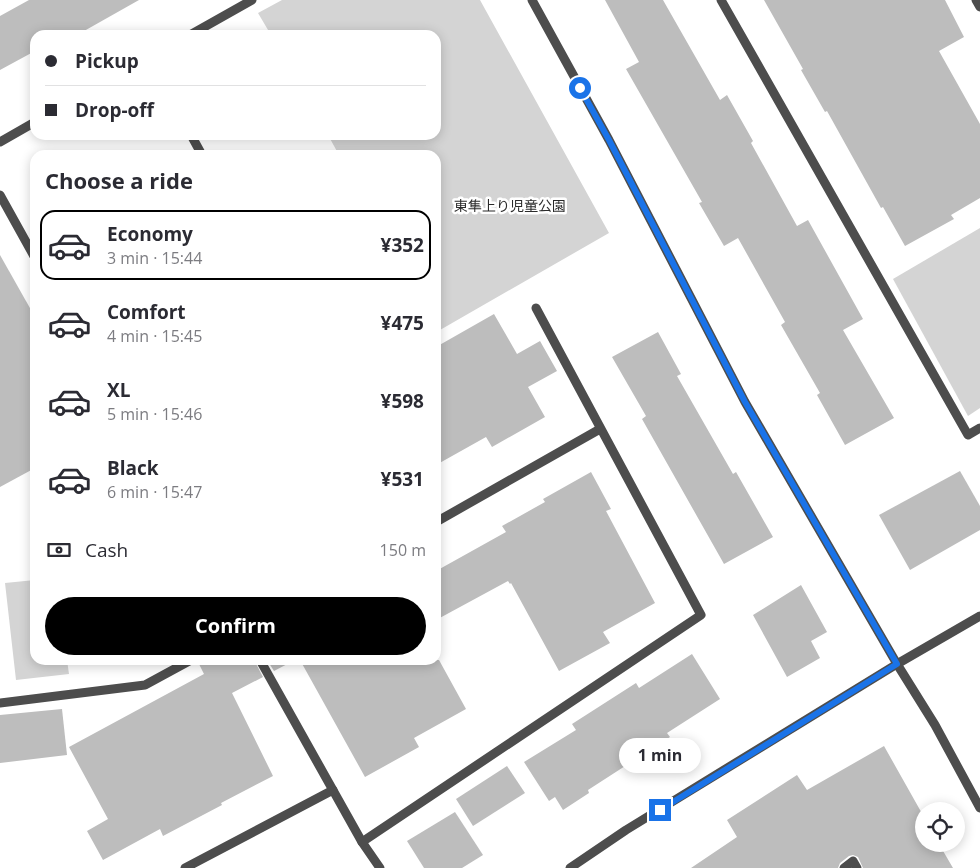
<!DOCTYPE html>
<html lang="en">
<head>
<meta charset="utf-8">
<style>
  :root { --surface:#fff; --page:#f7f7f7; --text:#2b2b33; --muted:#7c7c81; --line:#e1e1e2; --accent:#000 }
  body { margin:0; font-family:"Open Sans","Noto Sans JP",sans-serif; background:var(--page); color:var(--text); height:100vh; display:flex; flex-direction:column; font-size:19px; white-space:nowrap }
  * { box-sizing:border-box; margin:0 }
  p { font-size:16px; color:var(--muted) }
  .icon { flex:none; width:28px; height:28px; fill:none; stroke:currentColor; stroke-width:2; stroke-linecap:round; stroke-linejoin:round }
  .map { position:relative; flex:1; overflow:hidden }
  .drawer { position:absolute; left:30px; top:150px; width:411px; height:515px; display:flex; flex-direction:column; background:var(--surface); border-radius:15px; box-shadow:0 2px 12px #0003 }
  .drawer>* { flex:none }
  .top-card { position:absolute; left:30px; top:30px; width:411px; height:110px; border-radius:15px; box-shadow:0 2px 12px #0003; display:grid; align-content:center; height:110px; padding:0 15px; background:var(--surface) }
  .controls { position:absolute; left:915px; top:802px; display:grid; gap:10px }
  .controls a { display:grid; place-items:center; width:50px; height:50px; border-radius:50%; background:var(--surface); box-shadow:0 2px 12px #0003; font-size:25px }
  .end { position:absolute; width:22px; height:22px; margin:-11px; border:6px solid #1a73e8; background:#fff; box-shadow:0 0 0 2px #fff }
  .from { border-radius:50% }
  .bubble { position:absolute; height:35px; border-radius:18px; background:var(--surface); box-shadow:0 2px 12px #0003; font-size:16px; font-weight:700; line-height:35px; text-align:center }
  .top-card b { display:flex; align-items:center; gap:18px; height:48px; font-size:19px }
  .top-card b+b { border-top:1px solid var(--line) }
  .top-card i { width:12px; height:12px; background:var(--text) }
  ul { padding:0; list-style:none }
  li { display:flex; align-items:center; gap:15px; height:70px; margin:0 10px 8px; padding:0 5px; border:2px solid transparent; border-radius:15px }
  li div { flex:1 }
  li b { display:block; font-size:19px }
  li em { font-style:normal; font-weight:700 }
  li.current { border-color:var(--accent) }
  li>.icon { width:45px; height:45px; stroke-width:1.5 }
  h2 { padding:0 15px; font-size:22px; line-height:60px }
  .pay { display:flex; align-items:center; gap:12px; height:55px; padding:0 15px; font-size:19px }
  .pay p { margin-inline-start:auto }
  .cta { display:flex; gap:10px; margin-top:auto; padding:10px 15px }
  .cta a { flex:1; height:58px; border-radius:30px; background:var(--accent); color:#fff; font-size:20px; font-weight:700; line-height:58px; text-align:center }
  .map>svg:first-child { display:block }
  .green { fill:#d4d4d4 }
  .building { fill:#bdbdbd }
  .lines { fill:none; stroke-linecap:round; stroke-linejoin:round }
  .minor { stroke:#4d4d4d; stroke-width:9 }
  .route { stroke:#1a73e8; stroke-width:6 }
  .labels { text-anchor:middle; stroke-width:5; stroke-linejoin:round; paint-order:stroke }
  .park-label { font-size:14px; fill:#2b2b2b; stroke:#fff }
</style>
</head>
<body>
<div class="map">
<svg width="980" height="868" viewBox="0 0 980 868">
  <rect width="100%" height="100%" fill="#fff"/>
  <!-- green -->
  <g class="green">
    <polygon points="282,0 480,0 609,233 440,330 436,324 436,155 339,155 328,135 436,135 436,35 271,35 258,13"/>
    <polygon points="980,228 980,408 968,416 893,279"/>
    <polygon points="35,580 35,660 67,660 69,674 16,680 5,583"/>
  </g>
  <!-- building -->
  <g class="building">
    <polygon points="29,0 139,0 77,35 35,35 35,51 0,70 0,16"/>
    <polygon points="605,0 663,0 720,100 727,95 753,141 751,143 797,226 808,220 863,319 843,330 894,418 845,445 817,395 820,393 781,325 785,322 738,238 724,246 699,203 702,202 626,69 639,62"/>
    <polygon points="764,0 945,0 964,37 939,51 980,124 980,198 951,215 954,219 905,246 883,207 881,208 827,111 825,112 801,70 803,69"/>
    <polygon points="0,255 35,317 35,468 0,487"/>
    <polygon points="494,314 517,354 540,341 557,371 528,387 545,417 492,447 486,437 436,465 436,347"/>
    <polygon points="658,332 681,374 677,376 733,474 736,472 773,537 724,564 642,419 646,416 612,357"/>
    <polygon points="960,471 980,506 980,530 910,570 879,515"/>
    <polygon points="591,472 611,509 606,511 655,603 603,632 610,643 559,671 511,583 510,584 508,581 436,620 436,571 506,532 502,526 545,502 543,499"/>
    <polygon points="801,585 827,632 811,641 820,658 787,677 753,615"/>
    <polygon points="692,654 720,699 667,733 670,737 588,790 589,793 563,810 555,797 549,801 524,762 576,730 572,724 636,683 639,688"/>
    <polygon points="197,660 254,660 263,677 232,693 273,776 221,803 222,805 163,836 160,829 103,860 87,831 108,819 69,747 204,674"/>
    <polygon points="267,660 295,660 274,671"/>
    <polygon points="300,660 439,660 466,709 414,738 419,747 365,777"/>
    <polygon points="62,709 67,755 0,763 0,715"/>
    <polygon points="884,746 924,817 924,844 939,844 953,868 863,868 858,857 853,855 849,856 840,863 838,868 691,868 737,837 727,820 797,775 807,790"/>
    <polygon points="507,766 525,793 473,826 456,799"/>
    <polygon points="455,812 483,855 462,868 424,868 407,841"/>
  </g>
  <g class="lines">
    <!-- minor -->
    <g class="minor">
      <polyline points="532,0 609,140 745,402 897,664 935,725 980,808"/>
      <polyline points="721,0 968,435 980,428"/>
      <polyline points="976,0 980,7"/>
      <polyline points="190,35 252,0"/>
      <polyline points="191,135 202,155"/>
      <polyline points="0,142 35,122"/>
      <polyline points="0,195 35,258"/>
      <polyline points="436,522 600,429"/>
      <polyline points="260,660 362,842 380,868"/>
      <polyline points="0,703 145,685 191,660"/>
      <polyline points="362,842 701,615 536,308"/>
      <polyline points="185,868 333,790"/>
      <polyline points="570,868 626,830 897,664 980,616"/>
      <polyline points="844,868 853,861 857,868"/>
    </g>
  </g>
  <g class="lines">
    <!-- route -->
    <polyline class="route" points="580,88 609,140 745,402 897,664 660,810"/>
  </g>
  <g class="labels">
    <!-- park labels -->
    <g class="park-label">
      <text x="510" y="211">東隼上り児童公園</text>
    </g>
  </g>
</svg>
<div class="controls">
<a><svg class="icon" aria-label="locate" viewBox="0 0 24 24"><circle cx="12" cy="12" r="6"/><path d="M12 2v4M12 18v4M2 12h4M18 12h4"/></svg></a>
</div>
<i class="end from" style="left:580px;top:88px"></i>
<i class="end" style="left:660px;top:810px"></i>
<div class="bubble" style="left:619px;top:738px;width:82px">1 min</div>
<div class="top-card">
<b><i class="from"></i>Pickup</b>
<b><i></i>Drop-off</b>
</div>
<section class="drawer">
<h2>Choose a ride</h2>
<ul>
<li class="current"><svg class="icon" aria-label="car" viewBox="0 0 24 24"><path d="M5 17H2v-5l4-1 3-4h7l3 4 3 1v5h-3M9 17h6M6 11h13"/><circle cx="7" cy="17" r="2"/><circle cx="17" cy="17" r="2"/></svg><div><b>Economy</b><p>3 min · 15:44</p></div><em>¥352</em></li>
<li><svg class="icon" aria-label="car" viewBox="0 0 24 24"><path d="M5 17H2v-5l4-1 3-4h7l3 4 3 1v5h-3M9 17h6M6 11h13"/><circle cx="7" cy="17" r="2"/><circle cx="17" cy="17" r="2"/></svg><div><b>Comfort</b><p>4 min · 15:45</p></div><em>¥475</em></li>
<li><svg class="icon" aria-label="car" viewBox="0 0 24 24"><path d="M5 17H2v-5l4-1 3-4h7l3 4 3 1v5h-3M9 17h6M6 11h13"/><circle cx="7" cy="17" r="2"/><circle cx="17" cy="17" r="2"/></svg><div><b>XL</b><p>5 min · 15:46</p></div><em>¥598</em></li>
<li><svg class="icon" aria-label="car" viewBox="0 0 24 24"><path d="M5 17H2v-5l4-1 3-4h7l3 4 3 1v5h-3M9 17h6M6 11h13"/><circle cx="7" cy="17" r="2"/><circle cx="17" cy="17" r="2"/></svg><div><b>Black</b><p>6 min · 15:47</p></div><em>¥531</em></li>
</ul>
<div class="pay"><svg class="icon" aria-label="cash" viewBox="0 0 24 24"><path d="M3 7h18v10H3z"/><circle cx="12" cy="12" r="2"/></svg>Cash<p>150 m</p></div>
<div class="cta"><a>Confirm</a></div>
</section>
</div>
</body>
</html>
